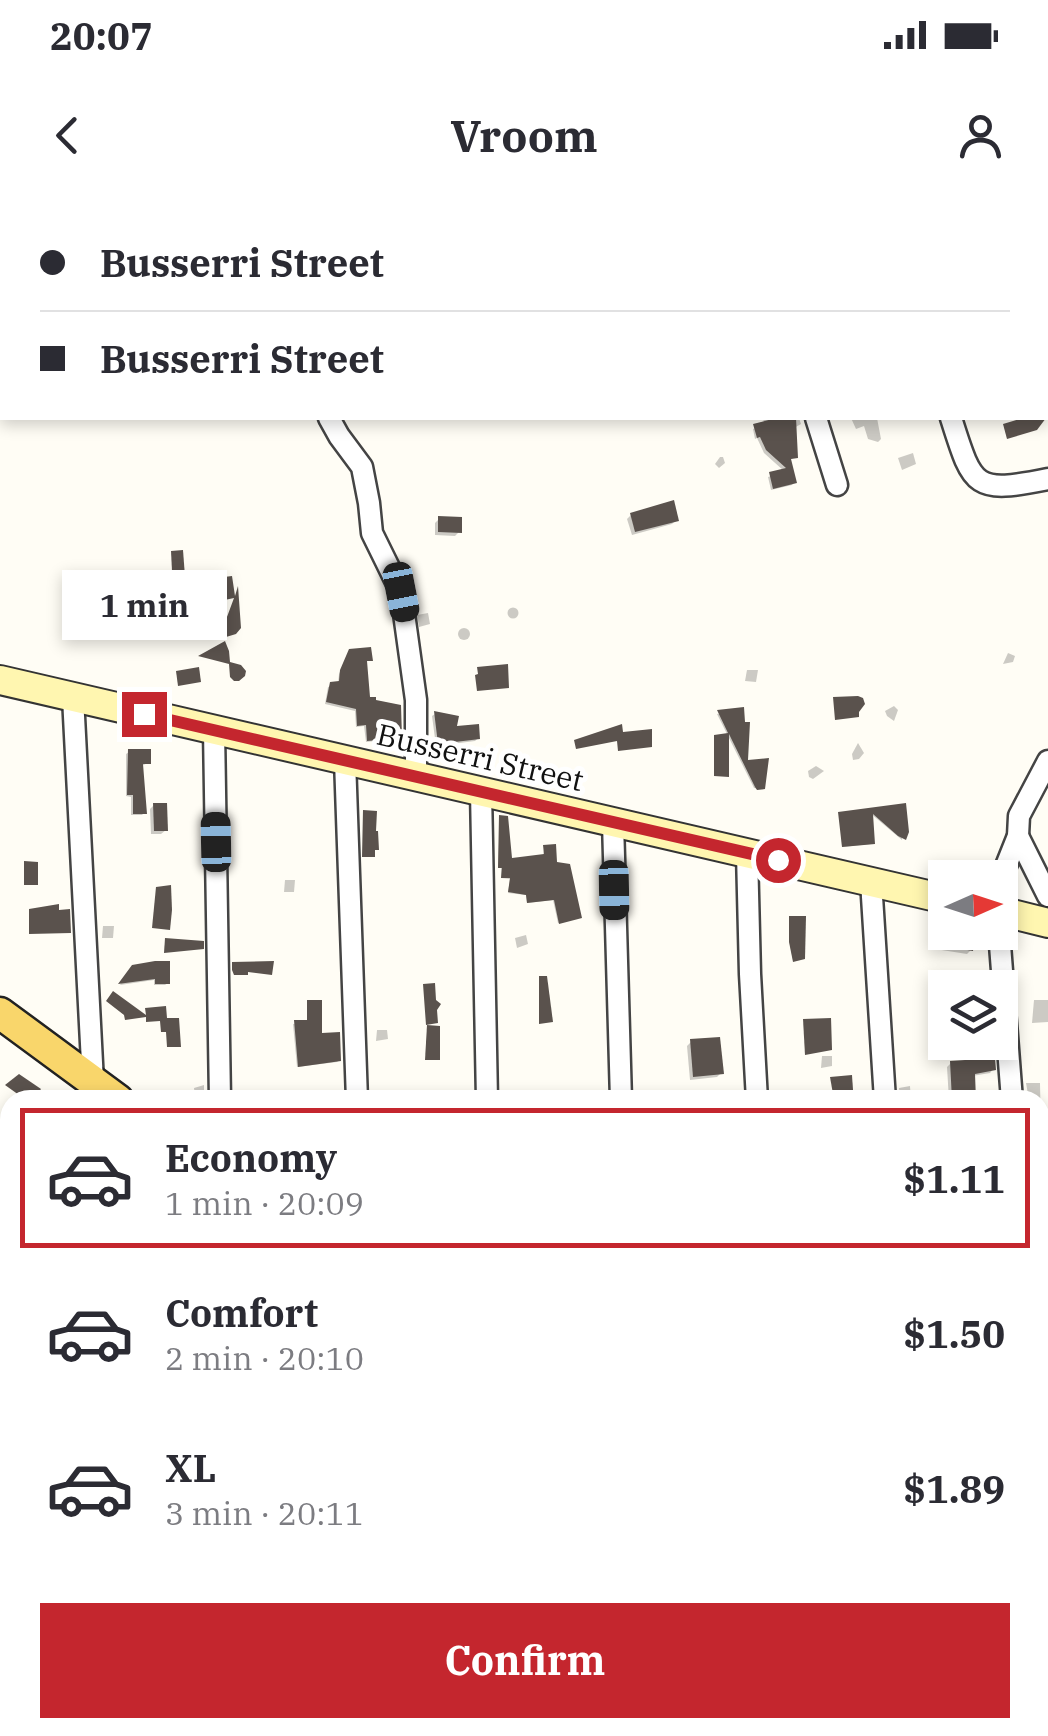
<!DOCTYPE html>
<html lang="en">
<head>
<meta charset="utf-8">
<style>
  :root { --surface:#fff; --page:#f2f2f3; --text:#2b2b33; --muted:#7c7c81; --line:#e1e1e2; --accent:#c4262e }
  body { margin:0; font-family:"IBM Plex Serif",serif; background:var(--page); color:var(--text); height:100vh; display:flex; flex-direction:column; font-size:38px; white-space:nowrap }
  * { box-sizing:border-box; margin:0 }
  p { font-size:32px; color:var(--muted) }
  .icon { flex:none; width:55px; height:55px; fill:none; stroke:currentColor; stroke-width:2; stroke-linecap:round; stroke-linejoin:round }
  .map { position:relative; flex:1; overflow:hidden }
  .panel { position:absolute; left:0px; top:890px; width:1050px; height:648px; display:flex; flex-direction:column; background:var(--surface); border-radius:30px 30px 0 0; box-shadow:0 5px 15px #0003 }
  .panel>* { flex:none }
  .guide { position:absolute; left:0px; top:0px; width:1050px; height:220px; box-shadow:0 5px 15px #0003; display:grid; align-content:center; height:220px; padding:0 40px; background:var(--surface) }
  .needle { width:65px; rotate:87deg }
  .fabs { position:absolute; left:928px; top:660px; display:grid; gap:20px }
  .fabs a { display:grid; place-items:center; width:90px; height:90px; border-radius:0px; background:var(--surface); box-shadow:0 5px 15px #0003; font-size:50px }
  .end { position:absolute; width:45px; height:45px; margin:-22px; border:12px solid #c4262e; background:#fff; box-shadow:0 0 0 5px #fff }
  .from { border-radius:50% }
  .bubble { position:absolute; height:70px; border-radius:0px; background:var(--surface); box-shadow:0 5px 15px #0003; font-size:32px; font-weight:800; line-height:70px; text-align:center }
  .car { position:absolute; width:30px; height:60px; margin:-30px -15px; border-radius:12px; box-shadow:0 0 8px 2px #0007; background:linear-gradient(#222 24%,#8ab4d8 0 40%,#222 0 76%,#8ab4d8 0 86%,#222 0) }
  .guide b { display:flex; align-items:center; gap:35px; height:95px; font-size:38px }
  .guide b+b { border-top:2px solid var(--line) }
  .guide i { width:25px; height:25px; background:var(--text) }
  ul { padding:18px 0 0; list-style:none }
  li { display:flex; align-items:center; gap:30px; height:140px; margin:0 20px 15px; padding:0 20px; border:5px solid transparent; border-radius:0px }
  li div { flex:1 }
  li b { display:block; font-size:38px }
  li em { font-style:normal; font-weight:800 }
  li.selected { border-color:var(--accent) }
  li>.icon { width:90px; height:90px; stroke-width:1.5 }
  .cta { display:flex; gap:20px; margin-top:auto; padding:20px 40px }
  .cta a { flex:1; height:115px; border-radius:0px; background:var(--accent); color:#fff; font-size:40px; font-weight:800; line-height:115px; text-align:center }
  .status { display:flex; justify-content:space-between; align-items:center; height:70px; padding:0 50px; background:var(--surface); direction:ltr }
  .status svg { height:28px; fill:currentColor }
  header { display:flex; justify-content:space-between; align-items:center; height:130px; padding:0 40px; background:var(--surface); font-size:45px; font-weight:800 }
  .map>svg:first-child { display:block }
  .shadow { fill:#0003 }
  .building { fill:#5a524d }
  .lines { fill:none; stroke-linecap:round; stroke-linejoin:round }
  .street-casing { stroke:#444; stroke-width:25 }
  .secondary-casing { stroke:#333; stroke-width:32 }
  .primary-casing { stroke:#222; stroke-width:35 }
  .street { stroke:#fff; stroke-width:20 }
  .secondary { stroke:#fff6b0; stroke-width:28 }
  .primary { stroke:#f9d66b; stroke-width:30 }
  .route { stroke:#c4262e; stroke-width:12 }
  .labels { text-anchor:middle; stroke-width:10; stroke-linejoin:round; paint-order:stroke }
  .street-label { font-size:30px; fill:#111; stroke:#fff }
</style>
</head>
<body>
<div class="status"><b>20:07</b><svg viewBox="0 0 49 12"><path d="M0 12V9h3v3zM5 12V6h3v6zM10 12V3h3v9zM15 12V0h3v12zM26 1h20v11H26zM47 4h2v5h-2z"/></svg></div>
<header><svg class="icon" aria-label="back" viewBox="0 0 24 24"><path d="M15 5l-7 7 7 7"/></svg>Vroom<svg class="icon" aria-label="person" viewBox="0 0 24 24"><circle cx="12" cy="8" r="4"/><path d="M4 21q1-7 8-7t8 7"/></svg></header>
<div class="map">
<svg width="1048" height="1536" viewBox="0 0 1048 1536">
  <rect width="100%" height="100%" fill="#fffdf5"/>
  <!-- shadow -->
  <g class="shadow">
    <polygon points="140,0 176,0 177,2 138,2"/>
    <polygon points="761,218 799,218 801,224 794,228 795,257 789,260 794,282 792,285 771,290 768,277 784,271 764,253 757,238 755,239 753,229 766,223"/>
    <polygon points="851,218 884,218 877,218 881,239 878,242 868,239 864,226 856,229"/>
    <polygon points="913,253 916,264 902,270 898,258"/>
    <polygon points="720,257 723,257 725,263 719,268 715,264"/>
    <polygon points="631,315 676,320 672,324 632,335 627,319"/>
    <polygon points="439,319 459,332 455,336 435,335 435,323"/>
    <circle cx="513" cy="413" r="5.5"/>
    <polygon points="428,413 430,424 419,427 417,415"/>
    <circle cx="464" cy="434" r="6"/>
    <polygon points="1008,453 1015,456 1013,462 1003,464"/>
    <polygon points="348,454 370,460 365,462 368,500 400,537 398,539 366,542 364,526 356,527 355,511 325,504 328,487 338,484 339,474"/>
    <polygon points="747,470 758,470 756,482 745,481"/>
    <polygon points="894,506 898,510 894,521 887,516 885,511"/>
    <polygon points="742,510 745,563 761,589 754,588 717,514"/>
    <polygon points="435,514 454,529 478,538 475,541 436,546 432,516"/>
    <polygon points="858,543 864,553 859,559 853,560 852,554"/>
    <polygon points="129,552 148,563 141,566 144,613 142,615 131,615 131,597 126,596 126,554"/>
    <polygon points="816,566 824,571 813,579 809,577 808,571"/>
    <polygon points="154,605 166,630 161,634 151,634 150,609"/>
    <polygon points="904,606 902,640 870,613 871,644 842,647 840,614"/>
    <polygon points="500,618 510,660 543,656 544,648 578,718 558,723 553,700 527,703 526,695 508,693 510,679 501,678 501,668 498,668"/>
    <polygon points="285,680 295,680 294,692 284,692"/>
    <polygon points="103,726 114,726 113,738 102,738"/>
    <polygon points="526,735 528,744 517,748 515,738"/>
    <polygon points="941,735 971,750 967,754 935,749 937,739"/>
    <polygon points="130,771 168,783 165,785 154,785 154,780 120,785"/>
    <polygon points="1034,800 1048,800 1048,822 1032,823"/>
    <polygon points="308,802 320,836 339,860 337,862 297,867 293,824 307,822"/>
    <polygon points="377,830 387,830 388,839 376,841"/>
    <polygon points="691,842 721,873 717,877 690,880 687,846"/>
    <polygon points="822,856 832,856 832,866 821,868"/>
    <polygon points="951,863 993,869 990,873 972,876 974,900 949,900 947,867"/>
    <polygon points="1026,883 1040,883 1041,932 1040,900 1029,900"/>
    <polygon points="204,885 204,895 195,897 194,888"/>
    <polygon points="910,886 911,900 900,900 899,888"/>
    <polygon points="0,1283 7,1288 10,1285 10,1307 0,1296"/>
    <polygon points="6,1387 10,1390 10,1429 0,1430 0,1398"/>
    <polygon points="856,1528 880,1528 890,1534 889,1536 851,1536"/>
  </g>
  <!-- building -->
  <g class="building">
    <polygon points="776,218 796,218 798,258 791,259 797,283 773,289 769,272 786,268 766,250 760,237 757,238 753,224"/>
    <polygon points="1023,218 1046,218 1037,230 1007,239 1003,224"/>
    <polygon points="674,300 679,321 635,332 630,313"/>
    <polygon points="438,316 462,317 462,333 438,332"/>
    <polygon points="183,350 186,390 173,391 171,351"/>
    <polygon points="232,376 235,396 238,386 241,428 236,434 226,437 224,425 234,398 220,401 216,378"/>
    <polygon points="225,441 229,451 230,462 241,465 246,471 245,476 239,481 234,481 230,477 229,464 198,456"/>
    <polygon points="371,447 373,461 367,461 370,497 376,497 376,500 401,505 402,538 367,541 366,525 357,526 356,509 326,502 330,482 339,481 340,470 349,449"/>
    <polygon points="508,464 509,488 477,491 475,475 478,474 477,467"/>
    <polygon points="199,467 201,482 178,486 176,471"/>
    <polygon points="858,496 863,498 865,504 859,512 859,517 835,520 833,497"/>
    <polygon points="744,507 745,522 750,522 748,560 769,558 765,589 757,590 755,587 729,534 729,577 714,576 714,535 728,533 717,510"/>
    <polygon points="434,511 459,516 457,526 479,524 480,539 438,544"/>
    <polygon points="622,524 623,532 652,529 652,547 618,551 617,541 576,549 574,540"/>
    <polygon points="128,549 151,549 151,564 143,564 147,614 133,614 133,595 127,595"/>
    <polygon points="153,603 167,603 168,631 154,631"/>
    <polygon points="906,603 909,632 906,640 898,636 873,614 875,644 842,647 838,612"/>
    <polygon points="363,610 377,611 376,631 378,631 379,650 375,650 375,657 362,657"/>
    <polygon points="499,615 508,616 512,658 544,654 543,645 556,644 557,662 570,664 582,718 559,724 554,700 527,703 526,695 508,692 510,678 501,678 502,668 498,668"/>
    <polygon points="24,661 38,662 38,685 24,685"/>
    <polygon points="171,685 172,710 170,730 152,728 156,687"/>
    <polygon points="59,704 59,710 70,709 71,733 29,734 29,709"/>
    <polygon points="789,716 806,716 805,759 793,762 789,742"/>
    <polygon points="940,732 975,738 973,751 938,745"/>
    <polygon points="165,738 204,741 204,749 164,753"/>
    <polygon points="155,761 170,761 170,784 155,784 155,779 118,784 132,765"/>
    <polygon points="274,761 272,775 248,772 248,775 234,775 232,770 232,762"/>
    <polygon points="539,776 547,776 553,822 539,824"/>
    <polygon points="435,783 436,800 441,804 437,810 438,823 426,825 423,784"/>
    <polygon points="113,791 146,815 145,808 166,806 167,818 179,818 181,847 167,847 166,832 161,832 160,821 146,822 146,817 125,820 124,815 106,801"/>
    <polygon points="307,800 322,800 322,833 340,832 341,861 298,867 294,820 307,820"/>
    <polygon points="831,818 832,850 805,855 803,819"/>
    <polygon points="427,825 440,826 440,860 425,860"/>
    <polygon points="720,837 724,874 693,877 690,839"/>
    <polygon points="995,858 996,870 975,874 976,900 952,900 950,861"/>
    <polygon points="19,874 41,889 33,900 26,900 5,885"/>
    <polygon points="852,875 853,890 833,894 830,877"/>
  </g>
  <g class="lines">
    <defs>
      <g id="street">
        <polyline points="474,0 475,2"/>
        <polyline points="613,0 614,2"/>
        <polyline points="748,0 749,2"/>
        <polyline points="886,0 887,2"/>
        <polyline points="1024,0 1025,2"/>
        <polyline points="270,2 280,0"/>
        <polyline points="325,2 326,0"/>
        <polyline points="1048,83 1048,84"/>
        <polyline points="329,218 339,236 362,267 369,303 372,333 401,392 416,500 416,576"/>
        <polyline points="816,218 837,285"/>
        <path d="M951,218C973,288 974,294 1048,279"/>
        <polyline points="73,497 93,882"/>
        <polyline points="214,530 220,900"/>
        <polyline points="345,560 357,900"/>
        <polyline points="481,591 487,900"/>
        <polyline points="613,622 621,900"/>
        <polyline points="1018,636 1048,696"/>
        <polyline points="747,653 750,774 757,900"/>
        <polyline points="871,681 885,900"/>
        <polyline points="1000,681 1018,636 1019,616 1048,561"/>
        <polyline points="999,732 1012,900"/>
        <polyline points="1040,975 1048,974"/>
        <polyline points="0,1005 10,1012"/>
        <polyline points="0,1129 10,1114"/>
        <polyline points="0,1149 10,1157"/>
        <polyline points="1040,1213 1048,1302"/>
        <polyline points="0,1480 10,1487"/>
        <polyline points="64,1528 76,1536"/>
        <polyline points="513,1528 524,1536"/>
        <polyline points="729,1528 741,1536"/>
        <polyline points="124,1536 130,1528"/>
        <polyline points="946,1536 952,1528"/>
      </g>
      <g id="secondary">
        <polyline points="0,480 945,699"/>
        <polyline points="1000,711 1048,723"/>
      </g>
      <g id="primary">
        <polyline points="0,813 118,900"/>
        <polyline points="980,1528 992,1536"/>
      </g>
    </defs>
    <!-- street casing -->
    <use href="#street" class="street-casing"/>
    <!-- secondary casing -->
    <use href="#secondary" class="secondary-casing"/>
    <!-- primary casing -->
    <use href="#primary" class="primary-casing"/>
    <!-- street -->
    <use href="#street" class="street"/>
    <!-- secondary -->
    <use href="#secondary" class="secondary"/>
    <!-- primary -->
    <use href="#primary" class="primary"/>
  </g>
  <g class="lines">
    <!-- route -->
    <polyline class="route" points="144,514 778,660"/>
  </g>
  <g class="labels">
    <!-- street labels -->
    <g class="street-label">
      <text transform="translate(480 558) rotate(13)" y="10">Busserri Street</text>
    </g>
  </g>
</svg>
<div class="fabs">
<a><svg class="needle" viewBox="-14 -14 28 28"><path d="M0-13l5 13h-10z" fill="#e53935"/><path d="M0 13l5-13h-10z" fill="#7c7c81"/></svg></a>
<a><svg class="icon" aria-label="layers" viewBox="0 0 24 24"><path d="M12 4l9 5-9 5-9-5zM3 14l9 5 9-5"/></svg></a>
</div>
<i class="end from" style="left:778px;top:660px"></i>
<i class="end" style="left:144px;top:514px"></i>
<div class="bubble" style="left:62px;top:370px;width:165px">1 min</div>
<i class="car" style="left:401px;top:392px;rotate:169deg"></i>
<i class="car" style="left:216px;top:642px;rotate:359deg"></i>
<i class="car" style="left:614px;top:690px;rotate:179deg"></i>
<div class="guide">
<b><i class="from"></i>Busserri Street</b>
<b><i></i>Busserri Street</b>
</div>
<section class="panel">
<ul>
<li class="selected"><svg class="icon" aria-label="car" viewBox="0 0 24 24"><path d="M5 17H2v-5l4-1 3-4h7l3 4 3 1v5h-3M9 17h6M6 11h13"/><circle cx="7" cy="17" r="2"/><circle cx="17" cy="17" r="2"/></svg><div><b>Economy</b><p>1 min · 20:09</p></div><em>$1.11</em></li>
<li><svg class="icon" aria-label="car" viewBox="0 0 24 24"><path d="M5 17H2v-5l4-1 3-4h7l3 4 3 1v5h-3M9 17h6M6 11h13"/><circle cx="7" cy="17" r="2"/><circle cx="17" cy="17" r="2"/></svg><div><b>Comfort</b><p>2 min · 20:10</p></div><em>$1.50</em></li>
<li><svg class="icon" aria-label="car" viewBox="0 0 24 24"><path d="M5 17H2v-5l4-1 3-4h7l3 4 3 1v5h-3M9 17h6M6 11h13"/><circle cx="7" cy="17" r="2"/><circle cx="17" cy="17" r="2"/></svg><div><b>XL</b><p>3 min · 20:11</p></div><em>$1.89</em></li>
</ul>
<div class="cta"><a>Confirm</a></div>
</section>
</div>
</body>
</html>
